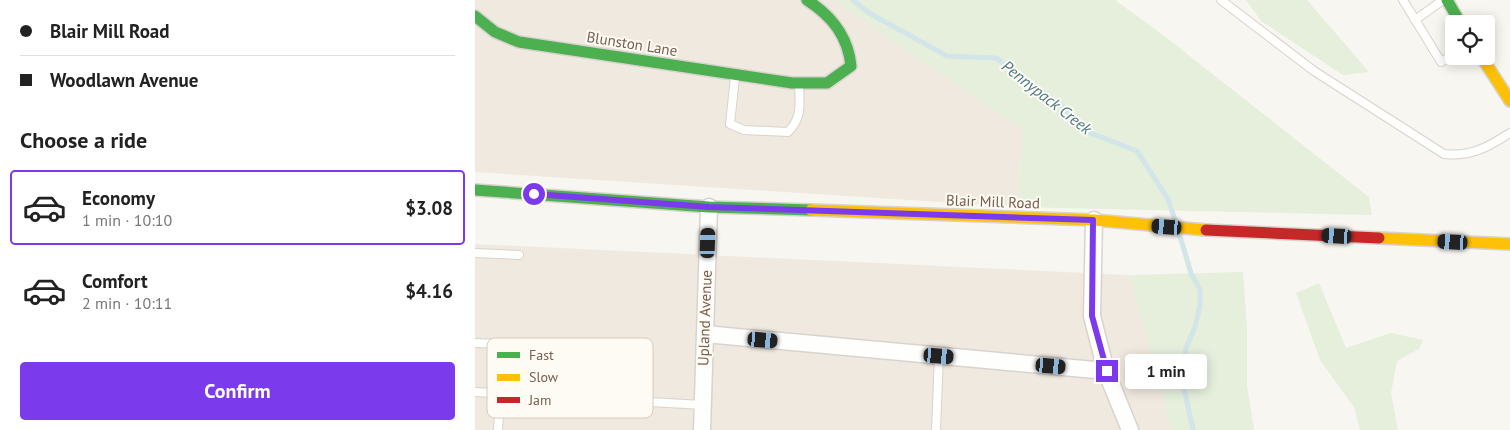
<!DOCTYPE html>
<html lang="en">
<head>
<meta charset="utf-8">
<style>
  :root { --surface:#fff; --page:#f6f6f6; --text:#222; --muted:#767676; --line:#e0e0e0; --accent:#7c3aed }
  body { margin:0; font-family:"PT Sans",sans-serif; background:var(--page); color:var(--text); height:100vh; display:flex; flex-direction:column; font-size:19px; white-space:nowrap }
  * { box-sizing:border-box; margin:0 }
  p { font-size:16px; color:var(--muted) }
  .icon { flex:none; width:28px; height:28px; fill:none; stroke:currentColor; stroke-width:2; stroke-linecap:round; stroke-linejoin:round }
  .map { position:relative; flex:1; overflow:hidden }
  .details { display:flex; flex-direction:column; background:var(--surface); width:475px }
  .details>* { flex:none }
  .banner { display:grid; align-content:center; height:110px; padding:0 20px; background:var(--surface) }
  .fabs { position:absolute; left:970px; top:15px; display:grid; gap:10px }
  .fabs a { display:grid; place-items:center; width:50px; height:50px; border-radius:5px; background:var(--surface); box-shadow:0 2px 12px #0003; font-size:25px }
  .end { position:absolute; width:22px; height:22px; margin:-11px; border:6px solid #7c3aed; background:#fff; box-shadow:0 0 0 2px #fff }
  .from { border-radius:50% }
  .bubble { position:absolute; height:35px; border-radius:5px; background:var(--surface); box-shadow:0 2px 12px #0003; font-size:16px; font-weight:700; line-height:35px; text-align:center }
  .car { position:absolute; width:15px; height:30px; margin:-15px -8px; border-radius:6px; box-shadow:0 0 4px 1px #0007; background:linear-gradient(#222 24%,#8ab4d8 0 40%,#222 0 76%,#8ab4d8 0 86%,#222 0) }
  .banner b { display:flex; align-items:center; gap:18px; height:48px; font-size:19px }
  .banner b+b { border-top:1px solid var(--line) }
  .banner i { width:12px; height:12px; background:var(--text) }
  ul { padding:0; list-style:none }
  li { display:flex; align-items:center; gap:15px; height:75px; margin:0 10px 8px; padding:0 10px; border:2px solid transparent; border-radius:5px }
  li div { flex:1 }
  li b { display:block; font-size:19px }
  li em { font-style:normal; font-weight:700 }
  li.active { border-color:var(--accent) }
  li>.icon { width:45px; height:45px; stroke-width:1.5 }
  h2 { padding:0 20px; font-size:22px; line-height:60px }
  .action { display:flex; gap:10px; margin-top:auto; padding:10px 20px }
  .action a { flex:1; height:58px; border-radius:5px; background:var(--accent); color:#fff; font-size:20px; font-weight:700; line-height:58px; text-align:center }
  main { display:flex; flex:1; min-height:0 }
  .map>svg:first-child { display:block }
  .residential { fill:#f0e9df }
  .green { fill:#e5efdc }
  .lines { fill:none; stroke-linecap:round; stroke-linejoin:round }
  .stream { stroke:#d2e5e8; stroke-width:5 }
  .lane-casing { stroke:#d8d3ce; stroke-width:10 }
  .street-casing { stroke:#d8d3ce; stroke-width:19 }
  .fast-casing { stroke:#d8d3ce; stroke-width:14 }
  .slow-casing { stroke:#d8d3ce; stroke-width:14 }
  .jam-casing { stroke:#d8d3ce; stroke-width:14 }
  .lane { stroke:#fefefd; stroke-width:8 }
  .street { stroke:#fefefd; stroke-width:16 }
  .fast { stroke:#4caf50; stroke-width:11 }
  .slow { stroke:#ffc107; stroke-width:11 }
  .jam { stroke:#c62828; stroke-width:11 }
  .route { stroke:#7c3aed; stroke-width:6 }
  .labels { text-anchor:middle; stroke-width:4; stroke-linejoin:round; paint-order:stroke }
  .street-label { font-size:15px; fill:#766051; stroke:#fefaf4 }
  .water-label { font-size:16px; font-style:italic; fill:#4c7a87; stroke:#fefaf4 }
  .key { fill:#fefaf4; stroke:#d5ccc3; stroke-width:1 }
  .key-label { font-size:14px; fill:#766051 }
</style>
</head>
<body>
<main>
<section class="details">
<div class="banner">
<b><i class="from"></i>Blair Mill Road</b>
<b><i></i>Woodlawn Avenue</b>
</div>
<h2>Choose a ride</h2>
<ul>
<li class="active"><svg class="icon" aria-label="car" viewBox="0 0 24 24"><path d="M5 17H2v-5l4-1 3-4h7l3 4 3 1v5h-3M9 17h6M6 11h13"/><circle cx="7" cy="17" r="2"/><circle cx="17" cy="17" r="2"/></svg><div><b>Economy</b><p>1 min · 10:10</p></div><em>$3.08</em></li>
<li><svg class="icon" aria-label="car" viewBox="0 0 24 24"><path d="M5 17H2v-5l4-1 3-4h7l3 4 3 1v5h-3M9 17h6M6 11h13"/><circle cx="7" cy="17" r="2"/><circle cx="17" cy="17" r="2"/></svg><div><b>Comfort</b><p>2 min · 10:11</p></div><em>$4.16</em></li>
</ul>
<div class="action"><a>Confirm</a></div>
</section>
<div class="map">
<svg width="1035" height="430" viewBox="0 0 1035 430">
  <rect width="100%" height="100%" fill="#f8f6f0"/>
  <!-- residential -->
  <g class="residential">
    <polygon points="0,0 357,0 548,130 542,207 0,172"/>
    <polygon points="0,244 654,275 697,430 0,430"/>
  </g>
  <!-- green -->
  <g class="green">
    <polygon points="357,0 640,0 688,35 894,197 897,215 542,207 548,130"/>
    <polygon points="771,0 832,0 894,72 868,75 786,21"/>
    <polygon points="768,272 772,327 772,385 779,430 697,430 654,275"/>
    <polygon points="844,283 871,348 916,333 948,340 944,349 922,361 916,393 923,430 885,430 879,407 845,360 821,293"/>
  </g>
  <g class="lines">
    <!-- stream -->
    <g class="stream">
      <polyline points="378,0 394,13 472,56 521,58 587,106 610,131 662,151 693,199 700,220"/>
      <polyline points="704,233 716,273 725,290 725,306 720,327 711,348 708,383 718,430"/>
    </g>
    <defs>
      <g id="lane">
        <path d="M746,0L839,71L969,154C996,157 1013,147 1035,133"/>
        <polyline points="928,0 966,62 979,54"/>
        <polyline points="940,20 968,0"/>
        <path d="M260,77L255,124L269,130L313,132C327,118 325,105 324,86"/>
        <polyline points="0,253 44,255"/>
        <polyline points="0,343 28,344 23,430"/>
        <polyline points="0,392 228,405"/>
        <polyline points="461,430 464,356"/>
      </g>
      <g id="street">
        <polyline points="619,220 617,316 631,371 655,430"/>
        <polyline points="230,334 631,371"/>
        <polyline points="227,430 234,207"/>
      </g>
      <g id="fast">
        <polyline points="972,0 986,24"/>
        <path d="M0,16L20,32L44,42L317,83H352L376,66C373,36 357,16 332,0"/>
        <polyline points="0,190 234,207 336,210"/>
      </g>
      <g id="slow">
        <polyline points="1006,56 1035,101"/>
        <polyline points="336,210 619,220 731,230"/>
        <polyline points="904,238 1035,244"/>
      </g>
      <polyline id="jam" points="731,230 904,238"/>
    </defs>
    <!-- lane casing -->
    <use href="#lane" class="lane-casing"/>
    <!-- street casing -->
    <use href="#street" class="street-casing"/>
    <!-- fast casing -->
    <use href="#fast" class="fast-casing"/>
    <!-- slow casing -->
    <use href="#slow" class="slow-casing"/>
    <!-- jam casing -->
    <use href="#jam" class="jam-casing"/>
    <!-- lane -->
    <use href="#lane" class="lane"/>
    <!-- street -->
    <use href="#street" class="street"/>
    <!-- fast -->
    <use href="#fast" class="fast"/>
    <!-- slow -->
    <use href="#slow" class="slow"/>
    <!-- jam -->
    <use href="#jam" class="jam"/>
  </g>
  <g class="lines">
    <!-- route -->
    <polyline class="route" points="59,194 234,207 618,220 617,316 632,371"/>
  </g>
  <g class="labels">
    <!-- street labels -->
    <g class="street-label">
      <text transform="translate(157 44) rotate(9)" y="5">Blunston Lane</text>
      <text transform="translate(518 202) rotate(2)" y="5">Blair Mill Road</text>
      <text transform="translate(230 318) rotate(-88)" y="5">Upland Avenue</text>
    </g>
    <!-- water labels -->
    <g class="water-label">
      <text transform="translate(572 97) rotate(38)" y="6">Pennypack Creek</text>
    </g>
  </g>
  <!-- legend -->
  <rect x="12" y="338" width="166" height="80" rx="8" class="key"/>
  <rect x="22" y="352" width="23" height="6" fill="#4caf50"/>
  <rect x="22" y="374" width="23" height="7" fill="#ffc107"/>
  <rect x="22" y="397" width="23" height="6" fill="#c62828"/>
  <g class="key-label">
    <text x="54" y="360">Fast</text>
    <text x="54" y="382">Slow</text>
    <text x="54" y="405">Jam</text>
  </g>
</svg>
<div class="fabs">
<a><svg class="icon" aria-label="locate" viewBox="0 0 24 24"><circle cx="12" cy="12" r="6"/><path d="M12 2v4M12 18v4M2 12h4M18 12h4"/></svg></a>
</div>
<i class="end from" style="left:59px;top:194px"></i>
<i class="end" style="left:632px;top:371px"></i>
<div class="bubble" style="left:650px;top:354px;width:82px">1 min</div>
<i class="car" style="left:692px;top:227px;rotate:274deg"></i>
<i class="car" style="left:862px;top:236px;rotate:273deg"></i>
<i class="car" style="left:978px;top:242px;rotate:273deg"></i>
<i class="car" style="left:233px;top:243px;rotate:2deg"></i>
<i class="car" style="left:288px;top:340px;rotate:95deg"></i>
<i class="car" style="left:464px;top:356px;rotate:95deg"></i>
<i class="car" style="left:576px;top:366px;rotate:95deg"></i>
</div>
</main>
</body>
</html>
